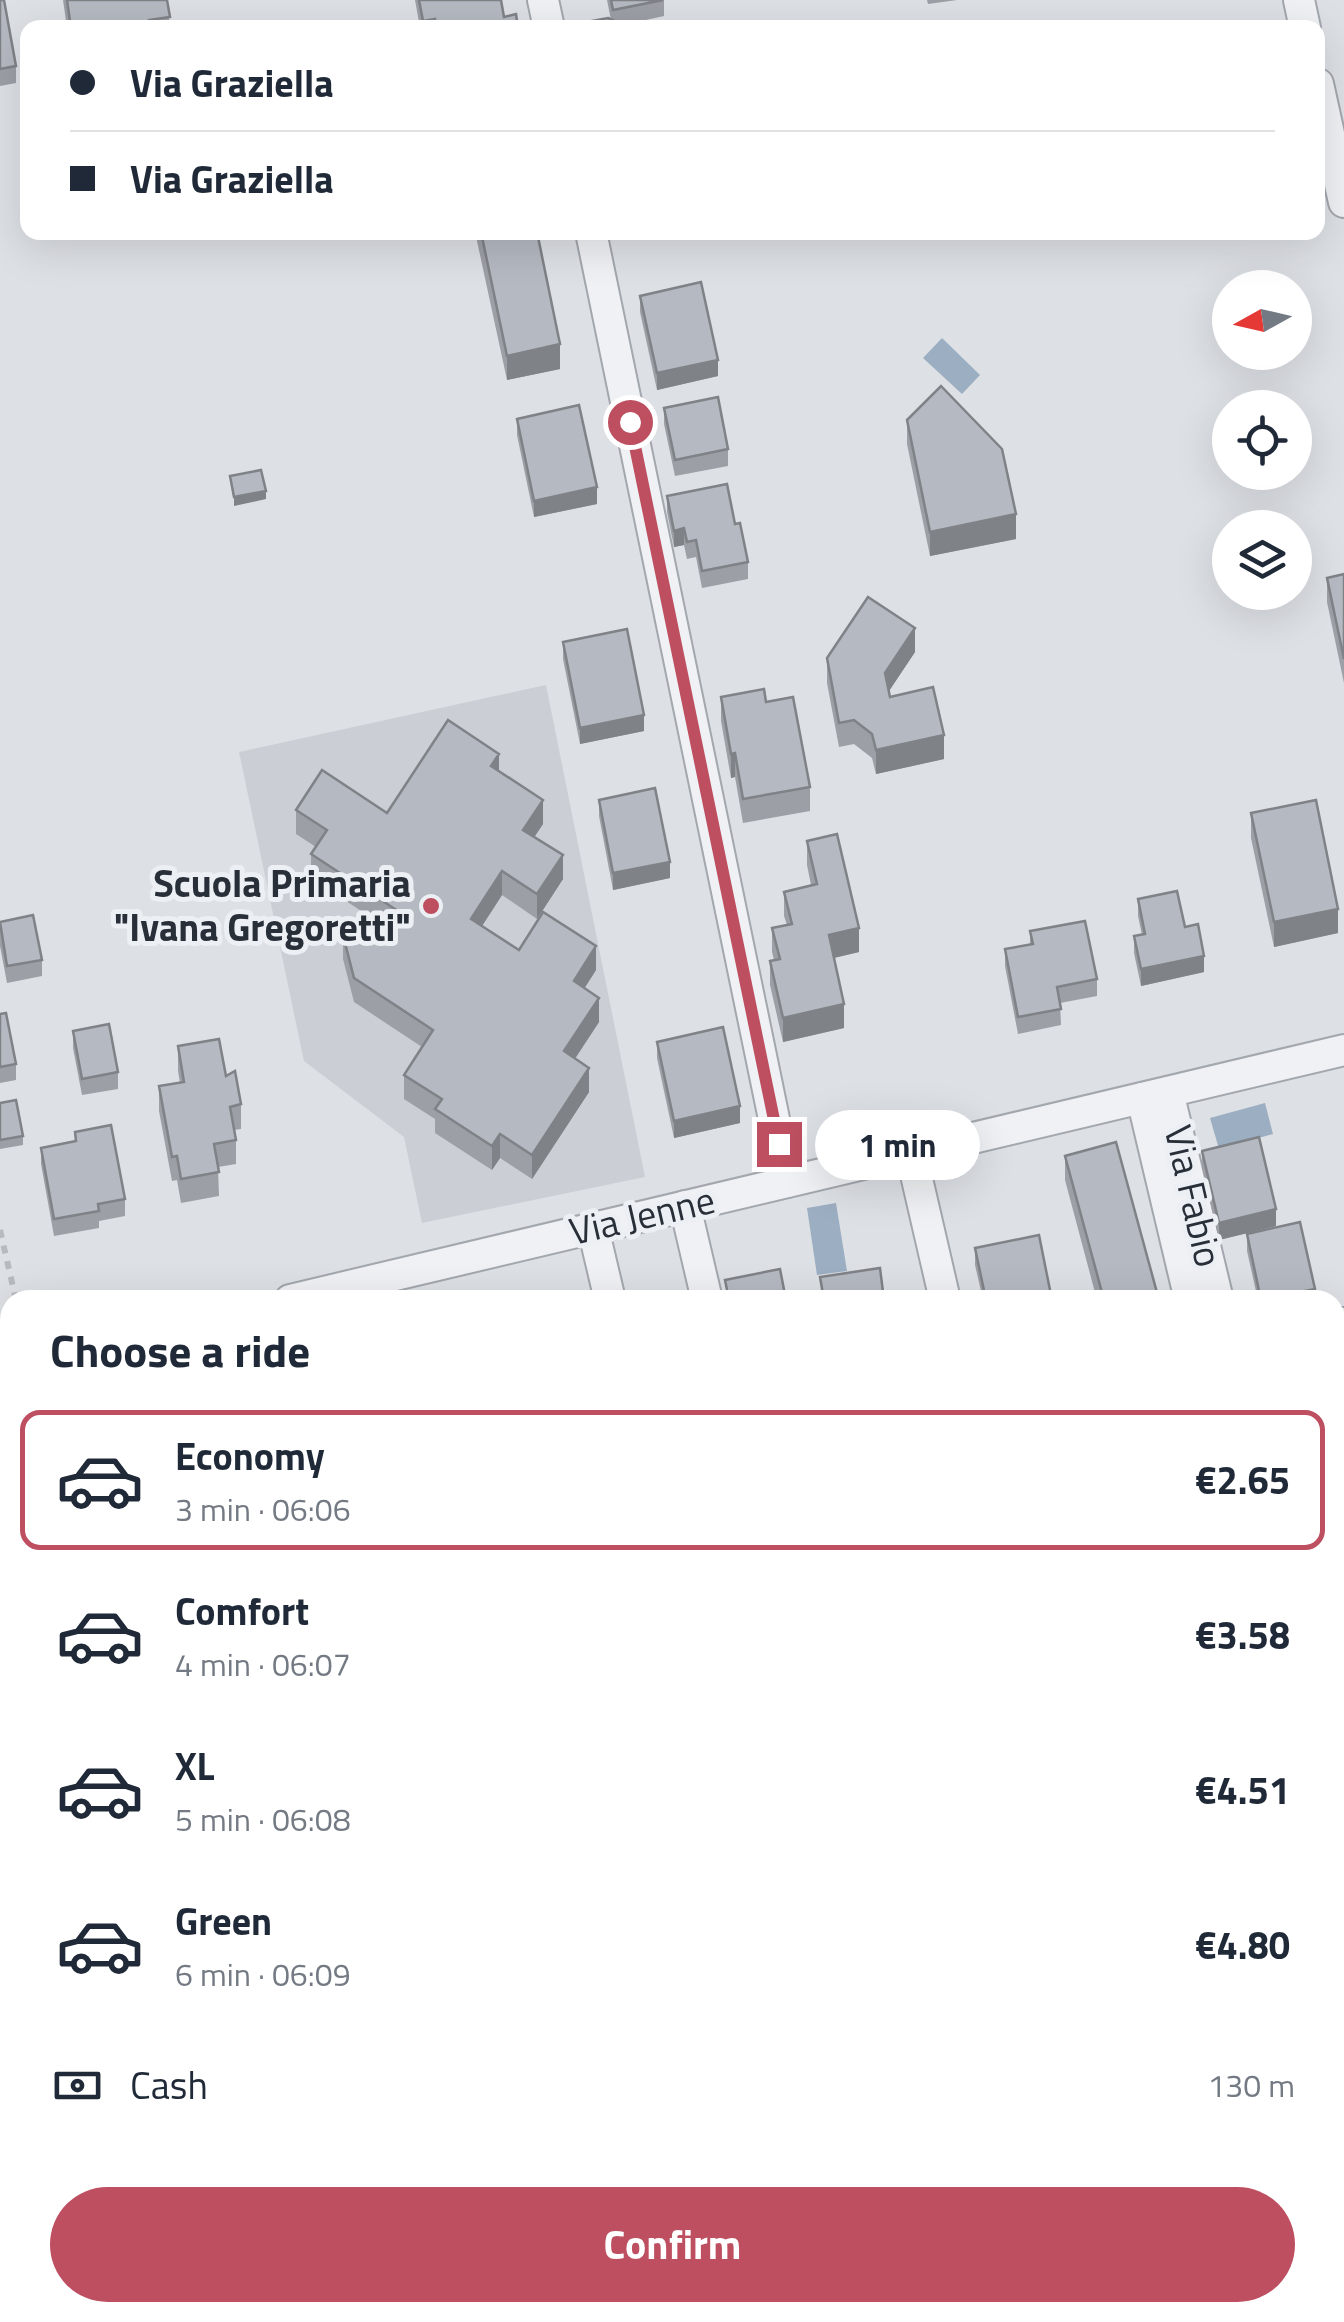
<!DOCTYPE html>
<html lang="en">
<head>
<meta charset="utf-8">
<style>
  :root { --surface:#fff; --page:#f2f2f3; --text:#1f2937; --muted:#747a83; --line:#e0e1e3; --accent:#bd4f61 }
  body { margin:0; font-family:"Titillium Web",sans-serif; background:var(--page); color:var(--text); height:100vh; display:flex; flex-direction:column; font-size:38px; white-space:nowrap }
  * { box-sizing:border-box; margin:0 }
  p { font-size:32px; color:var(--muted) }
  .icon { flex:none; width:55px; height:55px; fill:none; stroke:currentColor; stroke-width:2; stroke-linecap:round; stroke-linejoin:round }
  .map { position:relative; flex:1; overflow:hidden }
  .side { position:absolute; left:0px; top:1290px; width:1345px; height:1032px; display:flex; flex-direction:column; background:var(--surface); border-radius:30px 30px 0 0; box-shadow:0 10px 40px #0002 }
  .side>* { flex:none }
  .guide { position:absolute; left:20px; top:20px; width:1305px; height:220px; border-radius:20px; box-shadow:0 10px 40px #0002; display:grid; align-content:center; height:220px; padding:0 50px; background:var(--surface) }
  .needle { width:65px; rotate:262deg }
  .tools { position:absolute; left:1212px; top:270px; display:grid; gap:20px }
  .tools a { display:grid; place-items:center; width:100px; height:100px; border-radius:50%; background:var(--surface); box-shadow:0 10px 40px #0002; font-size:50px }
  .end { position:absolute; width:45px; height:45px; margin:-22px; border:12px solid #bd4f61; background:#fff; box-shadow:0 0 0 5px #fff }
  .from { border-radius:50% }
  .bubble { position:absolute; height:70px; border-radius:35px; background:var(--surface); box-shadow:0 10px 40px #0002; font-size:32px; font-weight:700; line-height:70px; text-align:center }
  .guide b { display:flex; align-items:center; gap:35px; height:95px; font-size:38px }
  .guide b+b { border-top:2px solid var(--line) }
  .guide i { width:25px; height:25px; background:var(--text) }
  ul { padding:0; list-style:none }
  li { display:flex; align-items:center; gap:30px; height:140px; margin:0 20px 15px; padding:0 30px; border:5px solid transparent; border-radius:20px }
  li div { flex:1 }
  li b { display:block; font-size:38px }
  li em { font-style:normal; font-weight:700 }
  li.on { border-color:var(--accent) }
  li>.icon { width:90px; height:90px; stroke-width:1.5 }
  h2 { padding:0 50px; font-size:45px; line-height:120px }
  .pay { display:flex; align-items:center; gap:25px; height:110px; padding:0 50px; font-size:38px }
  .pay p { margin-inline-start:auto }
  .button { display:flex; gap:20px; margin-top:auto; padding:20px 50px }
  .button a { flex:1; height:115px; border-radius:60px; background:var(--accent); color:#fff; font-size:40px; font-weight:700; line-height:115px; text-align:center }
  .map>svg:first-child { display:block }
  .built { fill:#cbcfd5 }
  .water { fill:#9caec1 }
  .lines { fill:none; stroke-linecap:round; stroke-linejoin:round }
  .minor-casing { stroke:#a3a7ae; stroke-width:34 }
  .path { stroke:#b7bbc0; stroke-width:6; stroke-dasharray:8 8; stroke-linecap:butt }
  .minor { stroke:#eff1f4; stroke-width:30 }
  .wall { fill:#9c9fa6 }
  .shaded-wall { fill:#7f8287 }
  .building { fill:#b5b9c1; stroke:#7f8287; stroke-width:2.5 }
  .route { stroke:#bd4f61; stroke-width:12 }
  .poi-dot { fill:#bd4f61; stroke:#eceff3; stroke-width:4 }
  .labels { text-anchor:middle; stroke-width:10; stroke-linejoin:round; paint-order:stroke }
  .poi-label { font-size:38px; font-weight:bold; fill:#282f39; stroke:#eceff3; text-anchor:end }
  .street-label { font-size:38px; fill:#282f39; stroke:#eceff3 }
</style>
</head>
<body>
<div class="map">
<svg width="1344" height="2322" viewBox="0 0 1344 2322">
  <rect width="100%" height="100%" fill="#dde0e5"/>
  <!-- built -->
  <polygon class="built" points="546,685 645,1177 422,1223 404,1137 304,1061 239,752"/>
  <!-- water -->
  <g class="water">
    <polygon points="942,338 980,375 962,394 923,358"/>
    <polygon points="1265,1103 1273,1134 1219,1149 1210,1118"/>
    <polygon points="836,1203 847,1271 817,1275 807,1208"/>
  </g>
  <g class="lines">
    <defs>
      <g id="minor">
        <polyline points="543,0 549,28"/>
        <polyline points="1299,0 1305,28"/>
        <polyline points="1318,84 1344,202"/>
        <polyline points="591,232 787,1182"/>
        <polyline points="1168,1092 1218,1300"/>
        <polyline points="1142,1098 1190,1300"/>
        <polyline points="911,1153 945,1300"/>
        <polyline points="685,1206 707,1300"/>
        <polyline points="593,1228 610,1300"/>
        <polyline points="290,1300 1344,1050"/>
        <polyline points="1343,1323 1344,1326"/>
        <polyline points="0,1369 10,1366"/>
        <polyline points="1335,1914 1344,1952"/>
        <polyline points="58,2312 60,2322"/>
        <polyline points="315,2312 318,2322"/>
        <polyline points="588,2312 590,2322"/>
        <polyline points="766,2312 768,2322"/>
        <polyline points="1061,2312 1063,2322"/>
      </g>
    </defs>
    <!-- minor casing -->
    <use href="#minor" class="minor-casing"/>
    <!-- path -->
    <polyline class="path" points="0,1230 16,1300"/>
    <!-- minor -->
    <use href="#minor" class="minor"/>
  </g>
  <!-- wall -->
  <g class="wall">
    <polygon points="0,0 16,66 16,83 0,86"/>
    <polygon points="63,0 167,0 170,28 67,28"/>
    <polygon points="415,0 501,0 504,17 518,28 420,28"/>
    <polygon points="607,0 664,0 664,16 623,25 629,28 576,28 576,24 611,20"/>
    <polygon points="927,0 957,0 928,4"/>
    <polygon points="477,232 537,232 560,369 507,380 477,241"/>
    <polygon points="640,296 718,376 657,390 640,312"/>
    <polygon points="664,408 728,449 728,466 675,476 664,424"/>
    <polygon points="517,419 597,504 534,517 517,435"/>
    <polygon points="907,420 1016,539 930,556 907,444"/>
    <polygon points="667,496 735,524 748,562 748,579 702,588 696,557 687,559 684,545 674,547 667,512"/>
    <polygon points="1344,574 1344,683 1327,602 1327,578"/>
    <polygon points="563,642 644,731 580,744 563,659"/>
    <polygon points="915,652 889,691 890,697 944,759 876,774 872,758 854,744 839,747 827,683 827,658"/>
    <polygon points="721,697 766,702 810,787 810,811 743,823 735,777 731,778 721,721"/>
    <polygon points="499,772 543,824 534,837 563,879 537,919 502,895 482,926 519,950 596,970 584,988 599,1022 575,1059 589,1092 532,1179 500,1158 492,1170 435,1133 435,1119 404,1099 404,1075 422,1047 354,1002 343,959 343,935 383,934 387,928 311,878 311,854 316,847 296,834 296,810 387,813"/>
    <polygon points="599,800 670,878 613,890 599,816"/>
    <polygon points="1251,813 1338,933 1274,947 1251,838"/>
    <polygon points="807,841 859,952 834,958 844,1028 783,1042 770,985 770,961 774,960 772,952 772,928 787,925 784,916 784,892 811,885 807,865"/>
    <polygon points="1138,899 1185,927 1204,972 1141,986 1134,953 1134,936 1142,935 1138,916"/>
    <polygon points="0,922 42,960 42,976 7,983 0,946"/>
    <polygon points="1030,931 1097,979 1097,996 1060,1003 1061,1025 1018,1034 1005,966 1005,949 1030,945"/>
    <polygon points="0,1014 16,1064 16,1080 0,1083"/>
    <polygon points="73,1031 118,1072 118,1089 82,1095 73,1048"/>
    <polygon points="657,1042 740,1123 674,1138 657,1058"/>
    <polygon points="178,1046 226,1076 241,1104 241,1129 234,1130 236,1140 236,1164 218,1167 219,1196 181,1203 177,1180 172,1181 159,1111 159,1086 180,1083 178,1071"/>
    <polygon points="0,1103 23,1136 23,1145 0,1149"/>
    <polygon points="75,1132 125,1199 125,1216 99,1221 99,1228 54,1236 41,1164 41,1148 75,1142"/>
    <polygon points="1202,1151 1276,1226 1219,1240 1202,1167"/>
    <polygon points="1065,1156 1159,1300 1097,1300 1065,1180"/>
    <polygon points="1247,1234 1315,1300 1258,1300 1247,1251"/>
    <polygon points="975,1248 1052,1300 983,1300 975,1265"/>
    <polygon points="10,1423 4,1495 0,1477 0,1426"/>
    <polygon points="1344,1701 1344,1768 1335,1752 1335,1706"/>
    <polygon points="10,1993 10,2060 0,2019 0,1995"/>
    <polygon points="1344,2192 1344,2306 1335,2308 1335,2193"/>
    <polygon points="206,2312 273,2312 273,2322 209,2322"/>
    <polygon points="340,2312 408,2312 408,2322 342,2322"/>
    <polygon points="450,2312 528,2312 530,2322 467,2322 465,2314 452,2317"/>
    <polygon points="830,2312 909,2312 911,2322 832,2322"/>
    <polygon points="1205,2312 1300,2312 1268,2322 1208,2322"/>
  </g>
  <!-- shaded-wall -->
  <g class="shaded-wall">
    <polygon points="560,344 560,369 507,380 507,356"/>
    <polygon points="718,360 718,376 657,390 657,373"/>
    <polygon points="597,487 597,504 534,517 534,501"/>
    <polygon points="266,491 266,499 234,506 234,497"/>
    <polygon points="1016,514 1016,539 930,556 930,532"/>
    <polygon points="684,528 684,545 674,547 674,531"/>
    <polygon points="915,628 915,652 885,697 885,673"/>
    <polygon points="644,715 644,731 580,744 580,728"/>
    <polygon points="944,735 944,759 876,774 876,750"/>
    <polygon points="735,753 735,777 731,778 731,754"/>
    <polygon points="499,754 499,778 491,766"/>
    <polygon points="543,800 543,824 523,854 523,830"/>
    <polygon points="563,855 563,879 537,919 537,894"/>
    <polygon points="670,862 670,878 613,890 613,873"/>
    <polygon points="502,871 502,895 471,943 471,919"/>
    <polygon points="1338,909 1338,933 1274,947 1274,922"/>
    <polygon points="859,928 859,952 829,959 829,935"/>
    <polygon points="596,946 596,970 574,1005 574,981"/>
    <polygon points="1204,956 1204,972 1141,986 1141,969"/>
    <polygon points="599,998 599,1022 564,1075 564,1051"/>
    <polygon points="844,1004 844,1028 783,1042 783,1018"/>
    <polygon points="589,1068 589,1092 532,1179 532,1155"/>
    <polygon points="740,1106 740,1123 674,1138 674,1121"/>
    <polygon points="500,1134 500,1158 492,1170 492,1146"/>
    <polygon points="1276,1209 1276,1226 1219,1240 1219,1223"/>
    <polygon points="1315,1289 1315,1300 1265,1300"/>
    <polygon points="10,1477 10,1494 4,1495 4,1478"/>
    <polygon points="1344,1678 1344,1695 1335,1697 1335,1680"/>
    <polygon points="259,2312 273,2312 273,2322 225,2322"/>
    <polygon points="366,2312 408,2312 408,2322 346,2322 346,2317"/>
    <polygon points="452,2312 465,2312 465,2314 452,2317"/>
    <polygon points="1090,2312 1152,2312 1116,2322 1090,2322"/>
    <polygon points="1218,2312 1300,2312 1268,2322 1213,2322 1213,2314"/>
  </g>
  <!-- building -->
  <g class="building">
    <polygon points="0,0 4,0 16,66 0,69"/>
    <polygon points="67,0 167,0 170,17 149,20 150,28 71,28"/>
    <polygon points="419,0 501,0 504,17 516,14 518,28 436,28 435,19 423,21"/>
    <polygon points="611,0 663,0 613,10"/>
    <polygon points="608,18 629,28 578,28 576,24"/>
    <polygon points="481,232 537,232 560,344 507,356"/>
    <polygon points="701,282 718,360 657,373 640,296"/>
    <polygon points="941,386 1002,449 1016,514 930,532 907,420"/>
    <polygon points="718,397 728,449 675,460 664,408"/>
    <polygon points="579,405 597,487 534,501 517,419"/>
    <polygon points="261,470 266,491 234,497 230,476"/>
    <polygon points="727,484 735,524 740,523 748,562 702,571 696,540 687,542 684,528 674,531 667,496"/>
    <polygon points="1344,574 1344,659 1327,578"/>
    <polygon points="868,597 915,628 885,673 890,697 933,687 944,735 876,750 872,734 854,720 839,723 827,658"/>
    <polygon points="627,629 644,715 580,728 563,642"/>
    <polygon points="764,689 766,702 793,697 810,787 743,799 735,753 731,754 721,697"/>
    <polygon points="448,720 499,754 491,766 543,800 523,830 563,855 537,894 502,871 471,919 519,950 543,912 596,946 574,981 599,998 564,1051 589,1068 532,1155 500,1134 492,1146 435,1109 442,1099 404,1075 433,1030 354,978 343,935 383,934 398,911 311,854 327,830 296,810 322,770 387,813"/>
    <polygon points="655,788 670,862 613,873 599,800"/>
    <polygon points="1316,800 1338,909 1274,922 1251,813"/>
    <polygon points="837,834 859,928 829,935 844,1004 783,1018 770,961 780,959 772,928 792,924 784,892 817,884 807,841"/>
    <polygon points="1177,891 1185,927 1198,924 1204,956 1141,969 1134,936 1145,934 1138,899"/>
    <polygon points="33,915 42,960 7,966 0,922"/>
    <polygon points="1085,921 1097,979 1057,987 1061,1009 1018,1017 1005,949 1033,944 1030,931"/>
    <polygon points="6,1013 16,1064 0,1067 0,1014"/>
    <polygon points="109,1024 118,1072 82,1079 73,1031"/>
    <polygon points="723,1027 740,1106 674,1121 657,1042"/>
    <polygon points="219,1039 226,1076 235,1071 241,1104 230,1107 236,1140 214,1144 219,1172 181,1179 177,1156 172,1157 159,1086 184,1082 178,1046"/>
    <polygon points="16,1100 23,1136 0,1140 0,1103"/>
    <polygon points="111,1125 125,1199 98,1204 99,1211 54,1219 41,1148 76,1141 75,1132"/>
    <polygon points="1259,1137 1276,1209 1219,1223 1202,1151"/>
    <polygon points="1116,1142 1159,1300 1104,1300 1065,1156"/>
    <polygon points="1300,1222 1315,1289 1261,1300 1247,1234"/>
    <polygon points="1039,1235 1052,1300 986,1300 975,1248"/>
    <polygon points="880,1268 884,1300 824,1300 820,1277"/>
    <polygon points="780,1269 786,1300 729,1300 725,1280"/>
    <polygon points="10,1423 10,1477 4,1478 0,1460 0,1426"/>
    <polygon points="1344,1609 1344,1678 1335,1680 1335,1611"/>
    <polygon points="1344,1701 1344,1751 1335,1735 1335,1706"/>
    <polygon points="10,1993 10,2036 0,1995"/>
    <polygon points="1344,2192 1344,2282 1335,2284 1335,2193"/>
    <polygon points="0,2251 10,2289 10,2312 16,2312 19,2322 0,2322"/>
    <polygon points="106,2312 150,2312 152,2322 109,2322"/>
    <polygon points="211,2312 259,2312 225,2322 213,2322"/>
    <polygon points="345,2312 366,2312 346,2317"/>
    <polygon points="480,2312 528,2312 530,2322 482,2322"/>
    <polygon points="696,2312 699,2322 664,2322"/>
    <polygon points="836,2312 909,2312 911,2322 838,2322"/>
  </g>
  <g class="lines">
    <!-- route -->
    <polyline class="route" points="630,422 779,1144"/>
  </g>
  <!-- markers -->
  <circle class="poi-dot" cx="431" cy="906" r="10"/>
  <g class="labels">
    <!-- poi labels -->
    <g class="poi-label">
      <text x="411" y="897">Scuola Primaria<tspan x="411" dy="44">"Ivana Gregoretti"</tspan></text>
    </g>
    <!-- street labels -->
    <g class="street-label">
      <text transform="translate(1193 1196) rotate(77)" y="13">Via Fabio</text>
      <text transform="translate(642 1216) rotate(-13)" y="13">Via Jenne</text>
    </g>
  </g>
</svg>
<div class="tools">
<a><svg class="needle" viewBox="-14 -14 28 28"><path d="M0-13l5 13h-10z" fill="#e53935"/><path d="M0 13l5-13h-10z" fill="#747a83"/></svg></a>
<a><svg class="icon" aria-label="locate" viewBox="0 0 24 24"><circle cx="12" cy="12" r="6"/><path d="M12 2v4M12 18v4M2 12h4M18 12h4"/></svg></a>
<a><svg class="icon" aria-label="layers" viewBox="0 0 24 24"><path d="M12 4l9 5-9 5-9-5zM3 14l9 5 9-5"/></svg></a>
</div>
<i class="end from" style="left:630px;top:422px"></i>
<i class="end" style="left:779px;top:1144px"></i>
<div class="bubble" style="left:815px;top:1110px;width:165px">1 min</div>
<div class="guide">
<b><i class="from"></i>Via Graziella</b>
<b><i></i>Via Graziella</b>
</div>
<section class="side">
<h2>Choose a ride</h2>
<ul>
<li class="on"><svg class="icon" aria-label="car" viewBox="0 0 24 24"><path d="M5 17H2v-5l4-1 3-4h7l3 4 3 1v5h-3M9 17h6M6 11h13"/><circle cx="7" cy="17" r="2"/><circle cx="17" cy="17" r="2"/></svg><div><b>Economy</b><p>3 min · 06:06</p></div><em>€2.65</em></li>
<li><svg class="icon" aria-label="car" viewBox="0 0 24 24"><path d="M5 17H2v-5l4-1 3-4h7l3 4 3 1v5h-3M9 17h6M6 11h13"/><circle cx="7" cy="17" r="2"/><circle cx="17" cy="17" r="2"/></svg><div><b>Comfort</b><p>4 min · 06:07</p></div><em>€3.58</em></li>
<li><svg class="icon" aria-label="car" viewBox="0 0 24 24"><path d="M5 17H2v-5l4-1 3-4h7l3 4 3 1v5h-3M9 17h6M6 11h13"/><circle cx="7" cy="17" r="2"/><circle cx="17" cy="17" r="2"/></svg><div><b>XL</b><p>5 min · 06:08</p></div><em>€4.51</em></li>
<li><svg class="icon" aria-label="car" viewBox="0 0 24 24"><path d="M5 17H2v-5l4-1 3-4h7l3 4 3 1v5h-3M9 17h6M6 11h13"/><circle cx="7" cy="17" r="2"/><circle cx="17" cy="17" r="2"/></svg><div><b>Green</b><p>6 min · 06:09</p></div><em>€4.80</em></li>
</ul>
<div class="pay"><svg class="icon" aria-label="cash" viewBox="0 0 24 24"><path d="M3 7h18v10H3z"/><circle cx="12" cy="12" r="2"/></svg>Cash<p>130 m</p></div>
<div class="button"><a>Confirm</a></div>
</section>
</div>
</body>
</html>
